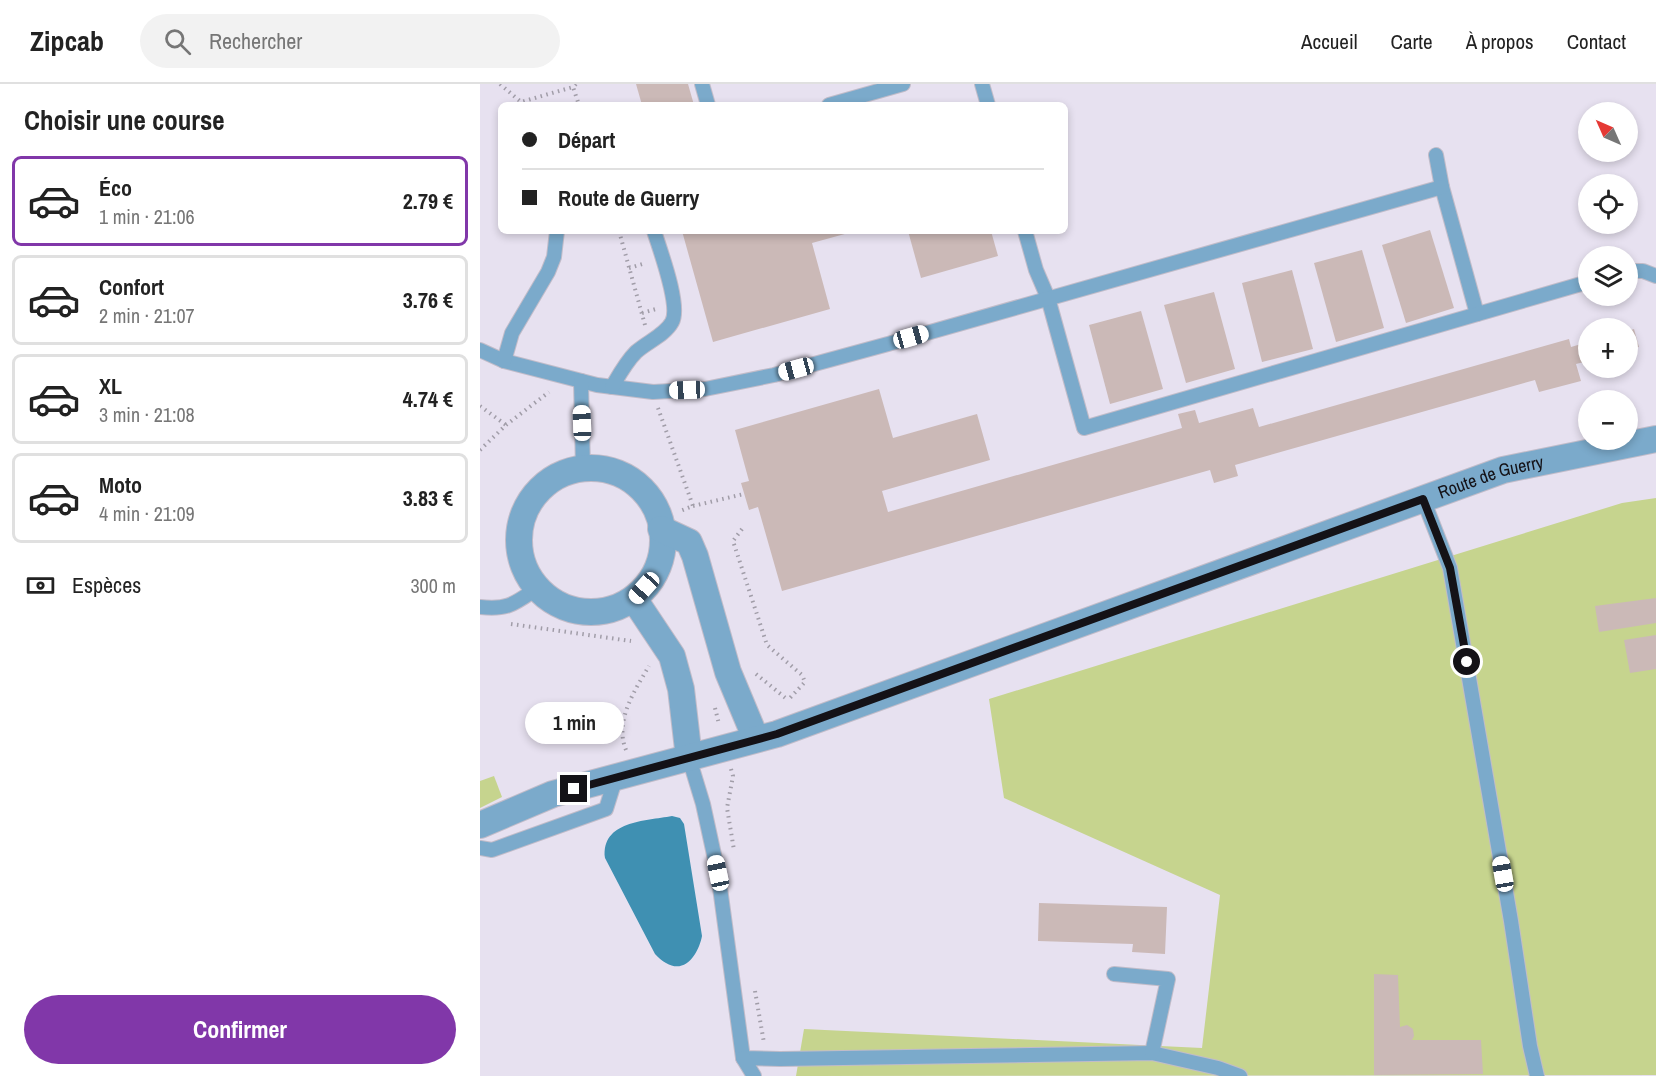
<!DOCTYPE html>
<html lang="fr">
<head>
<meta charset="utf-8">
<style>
  :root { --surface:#fff; --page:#f2f2f2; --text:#222; --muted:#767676; --line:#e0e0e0; --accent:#8137a9 }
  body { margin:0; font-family:"Archivo Narrow",sans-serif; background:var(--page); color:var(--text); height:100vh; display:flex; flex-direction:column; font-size:22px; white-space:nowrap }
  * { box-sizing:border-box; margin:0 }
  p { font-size:20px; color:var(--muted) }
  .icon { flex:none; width:33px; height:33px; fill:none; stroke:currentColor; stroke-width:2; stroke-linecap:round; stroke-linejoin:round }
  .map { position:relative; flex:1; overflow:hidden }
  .drawer { display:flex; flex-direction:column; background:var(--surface); width:480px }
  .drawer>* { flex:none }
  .hud { position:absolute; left:18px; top:18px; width:570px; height:132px; border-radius:9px; box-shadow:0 3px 9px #0003; display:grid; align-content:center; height:132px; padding:0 24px; background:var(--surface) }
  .needle { width:39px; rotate:315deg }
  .buttons { position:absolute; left:1098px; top:18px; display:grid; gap:12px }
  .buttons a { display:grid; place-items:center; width:60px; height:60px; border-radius:50%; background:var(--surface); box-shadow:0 3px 9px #0003; font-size:30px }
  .end { position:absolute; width:27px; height:27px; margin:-14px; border:8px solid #141217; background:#fff; box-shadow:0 0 0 3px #fff }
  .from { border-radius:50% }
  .bubble { position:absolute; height:42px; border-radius:21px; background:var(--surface); box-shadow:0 3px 9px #0003; font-size:20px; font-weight:700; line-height:42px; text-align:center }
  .car { position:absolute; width:18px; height:36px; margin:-18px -9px; border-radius:8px; box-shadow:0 0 4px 2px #0007; background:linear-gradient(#fff 24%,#345 0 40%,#fff 0 76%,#345 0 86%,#fff 0) }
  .hud b { display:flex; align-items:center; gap:21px; height:57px; font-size:22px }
  .hud b+b { border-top:2px solid var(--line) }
  .hud i { width:15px; height:15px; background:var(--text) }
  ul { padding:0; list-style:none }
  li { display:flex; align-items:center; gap:18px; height:90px; margin:0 12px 9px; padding:0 12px; border:3px solid var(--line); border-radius:9px }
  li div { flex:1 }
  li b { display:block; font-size:22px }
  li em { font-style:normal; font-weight:700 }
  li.on { border-color:var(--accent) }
  li>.icon { width:54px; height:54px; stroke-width:1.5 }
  h2 { padding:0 24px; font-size:27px; line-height:72px }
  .pay { display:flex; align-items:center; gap:15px; height:66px; padding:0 24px; font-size:22px }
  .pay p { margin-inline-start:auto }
  .primary-button { display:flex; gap:12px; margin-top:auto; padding:12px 24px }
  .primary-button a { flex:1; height:69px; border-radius:36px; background:var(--accent); color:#fff; font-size:24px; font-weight:700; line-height:69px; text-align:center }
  header { display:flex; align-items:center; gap:36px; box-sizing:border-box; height:84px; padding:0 30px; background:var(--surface); border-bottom:2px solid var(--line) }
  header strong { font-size:28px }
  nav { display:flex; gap:33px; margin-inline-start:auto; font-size:21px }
  .search { width:420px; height:54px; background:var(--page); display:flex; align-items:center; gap:15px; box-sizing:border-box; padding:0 21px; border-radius:33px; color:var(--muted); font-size:22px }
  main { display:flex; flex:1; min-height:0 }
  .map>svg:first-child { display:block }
  .green { fill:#c6d48e }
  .water { fill:#3f90b2 }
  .building { fill:#cbb9b7 }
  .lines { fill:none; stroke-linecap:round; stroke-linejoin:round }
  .service-casing { stroke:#c1bcc9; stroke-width:16 }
  .minor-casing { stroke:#c1bcc9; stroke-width:28 }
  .path { stroke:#a19da8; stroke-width:4; stroke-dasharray:1.5 4.5; stroke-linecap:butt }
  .service { stroke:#7baacb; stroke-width:14 }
  .minor { stroke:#7baacb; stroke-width:26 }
  .route { stroke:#141217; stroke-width:8 }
  .labels { text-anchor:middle; stroke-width:6; stroke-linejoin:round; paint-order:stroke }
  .street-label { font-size:18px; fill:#141217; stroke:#fff }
</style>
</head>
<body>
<header>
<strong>Zipcab</strong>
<div class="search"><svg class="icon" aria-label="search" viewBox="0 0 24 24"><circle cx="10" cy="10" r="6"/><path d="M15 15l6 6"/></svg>Rechercher</div>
<nav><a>Accueil</a><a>Carte</a><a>À propos</a><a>Contact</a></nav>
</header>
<main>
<section class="drawer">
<h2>Choisir une course</h2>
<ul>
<li class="on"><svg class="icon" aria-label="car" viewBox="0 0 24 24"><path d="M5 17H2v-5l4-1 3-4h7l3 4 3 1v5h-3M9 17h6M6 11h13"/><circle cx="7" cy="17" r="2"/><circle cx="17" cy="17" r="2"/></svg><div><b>Éco</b><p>1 min · 21:06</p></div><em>2.79 €</em></li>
<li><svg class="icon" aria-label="car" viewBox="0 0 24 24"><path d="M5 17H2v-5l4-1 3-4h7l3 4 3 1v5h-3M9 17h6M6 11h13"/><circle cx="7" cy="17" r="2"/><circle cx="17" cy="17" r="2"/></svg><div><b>Confort</b><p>2 min · 21:07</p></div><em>3.76 €</em></li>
<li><svg class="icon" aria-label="car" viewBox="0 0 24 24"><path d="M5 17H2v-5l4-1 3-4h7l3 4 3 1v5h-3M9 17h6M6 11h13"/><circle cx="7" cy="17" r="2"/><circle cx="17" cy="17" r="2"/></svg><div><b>XL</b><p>3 min · 21:08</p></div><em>4.74 €</em></li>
<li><svg class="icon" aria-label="car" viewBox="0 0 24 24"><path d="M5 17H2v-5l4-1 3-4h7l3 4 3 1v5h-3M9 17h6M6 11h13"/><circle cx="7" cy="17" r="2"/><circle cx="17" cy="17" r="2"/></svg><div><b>Moto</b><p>4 min · 21:09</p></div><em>3.83 €</em></li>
</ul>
<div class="pay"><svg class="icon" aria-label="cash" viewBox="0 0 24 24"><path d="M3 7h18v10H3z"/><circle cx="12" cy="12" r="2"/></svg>Espèces<p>300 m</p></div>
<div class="primary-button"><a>Confirmer</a></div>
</section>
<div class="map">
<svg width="1176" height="992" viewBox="0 0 1176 992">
  <rect width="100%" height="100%" fill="#e7e1f0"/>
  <!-- green -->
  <g class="green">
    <polygon points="1176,414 1176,991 316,992 324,945 722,964 740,811 524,714 509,615 1142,419"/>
    <polygon points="14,692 22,713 0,724 0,697"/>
  </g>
  <!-- water -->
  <path class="water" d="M192,732L200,734L204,740L222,852C219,868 206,891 186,879C182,877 178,873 175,870L125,774C121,737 165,737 192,732Z"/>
  <!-- building -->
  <g class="building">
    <polygon points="156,0 208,0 214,21 162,21"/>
    <polygon points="950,146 974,224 926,239 902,161"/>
    <polygon points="202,147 372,147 372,148 332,159 350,225 233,258"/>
    <polygon points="428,147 511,147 518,172 441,194"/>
    <polygon points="882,166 904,244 856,258 834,179"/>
    <polygon points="812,186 833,265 782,278 762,199"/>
    <polygon points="734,208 755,285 706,299 684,221"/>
    <polygon points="661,227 683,305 630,320 609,241"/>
    <polygon points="1154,245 1159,263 1148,266 1148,247"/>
    <polygon points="1089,255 1091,263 1108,258 1108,277 1096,280 1101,297 1059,308 1055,296 755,381 758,392 734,399 730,386 302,507 278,423 269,426 261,399 269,397 255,346 399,305 413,354 497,330 510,376 402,407 408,428 702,344 698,330 715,326 719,339 773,324 779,343"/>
    <polygon points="1176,514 1176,539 1119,548 1115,522"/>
    <polygon points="1176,551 1176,585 1150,589 1144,556"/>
    <polygon points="559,819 687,823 685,870 652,868 653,860 558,857"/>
    <polygon points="894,890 918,891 920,943 927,941 933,945 934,952 932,956 1001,956 1003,990 894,991"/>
  </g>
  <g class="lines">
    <defs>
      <g id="service">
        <polyline points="222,0 228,21"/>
        <polyline points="502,0 508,21"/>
        <polyline points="349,21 423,0"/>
        <polyline points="956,71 962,103 997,230"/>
        <polyline points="545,147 556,186 568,214 604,344 1108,198"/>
        <polyline points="1148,187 1163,187 1176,192"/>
        <polyline points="0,266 24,277 117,301 173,308 225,305 294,291 408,260 962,103"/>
        <polyline points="24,277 32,249 68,188 74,173 77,147"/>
        <polyline points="101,297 103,385"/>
        <path d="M132,303C139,291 146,278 156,268C167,258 185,251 192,238C201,222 180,166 174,147"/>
        <polyline points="943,415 970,484 1031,837 1050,962 1057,992"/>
        <path d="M0,523C28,526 34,520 56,505"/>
        <polyline points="209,674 223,720 238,789 263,974 300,975 672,969 738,984 760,992"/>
        <polyline points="0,764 12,766 126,725 136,693"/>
        <polyline points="634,890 688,895 672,969"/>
        <polyline points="263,974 274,992"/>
      </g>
      <g id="minor">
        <circle cx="111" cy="456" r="72"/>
        <polyline points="181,445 209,458 215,472 248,588 276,655"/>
        <polyline points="154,515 192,572 201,605 209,674"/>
        <path id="s1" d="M0,741L73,710L297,650L1023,386L1176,355"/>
      </g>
    </defs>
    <!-- service casing -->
    <use href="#service" class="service-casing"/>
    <!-- minor casing -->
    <use href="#minor" class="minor-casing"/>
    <!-- path -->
    <g class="path">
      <polyline points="20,0 41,18 93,3"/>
      <polyline points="96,0 93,3 99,21"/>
      <polyline points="139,147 165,241"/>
      <polyline points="149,184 166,179"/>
      <polyline points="162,229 176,225"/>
      <polyline points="0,322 26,341"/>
      <polyline points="178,324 213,422 200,427"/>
      <polyline points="0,366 26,341 69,308"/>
      <polyline points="213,422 264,410"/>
      <polyline points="262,445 253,457 287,561 322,591 325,598 308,616"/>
      <polyline points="31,540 151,557"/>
      <polyline points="276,590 308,616"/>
      <polyline points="235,624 239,640"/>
      <path d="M146,666C134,637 155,606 169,582"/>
      <polyline points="251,685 253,692 247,724 254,766"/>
      <polyline points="275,907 284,959"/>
    </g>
    <!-- service -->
    <use href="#service" class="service"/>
    <!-- minor -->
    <use href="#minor" class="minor"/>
  </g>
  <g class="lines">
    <!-- route -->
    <polyline class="route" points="94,705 297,650 943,415 970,484 987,578"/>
  </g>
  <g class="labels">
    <!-- street labels -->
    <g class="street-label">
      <text dy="6" stroke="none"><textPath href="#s1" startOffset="1070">Route de Guerry</textPath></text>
    </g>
  </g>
</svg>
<div class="buttons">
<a><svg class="needle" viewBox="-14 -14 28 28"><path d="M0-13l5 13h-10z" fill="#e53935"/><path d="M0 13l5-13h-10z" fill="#767676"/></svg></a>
<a><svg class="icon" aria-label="locate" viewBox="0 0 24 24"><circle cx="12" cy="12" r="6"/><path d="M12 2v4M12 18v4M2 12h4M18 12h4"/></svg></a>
<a><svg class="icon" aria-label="layers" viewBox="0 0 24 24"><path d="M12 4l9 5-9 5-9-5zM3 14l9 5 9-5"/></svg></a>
<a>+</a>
<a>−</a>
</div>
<i class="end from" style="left:987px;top:578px"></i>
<i class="end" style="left:94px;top:705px"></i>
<div class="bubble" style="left:45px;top:618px;width:99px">1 min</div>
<i class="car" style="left:431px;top:253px;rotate:74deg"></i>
<i class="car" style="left:316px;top:285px;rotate:255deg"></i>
<i class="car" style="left:207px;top:306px;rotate:268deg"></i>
<i class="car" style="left:102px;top:339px;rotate:358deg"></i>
<i class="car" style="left:164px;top:504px;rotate:222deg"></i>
<i class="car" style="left:238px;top:789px;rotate:348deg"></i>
<i class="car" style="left:1023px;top:790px;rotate:350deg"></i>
<div class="hud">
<b><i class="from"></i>Départ</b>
<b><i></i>Route de Guerry</b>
</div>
</div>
</main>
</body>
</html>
